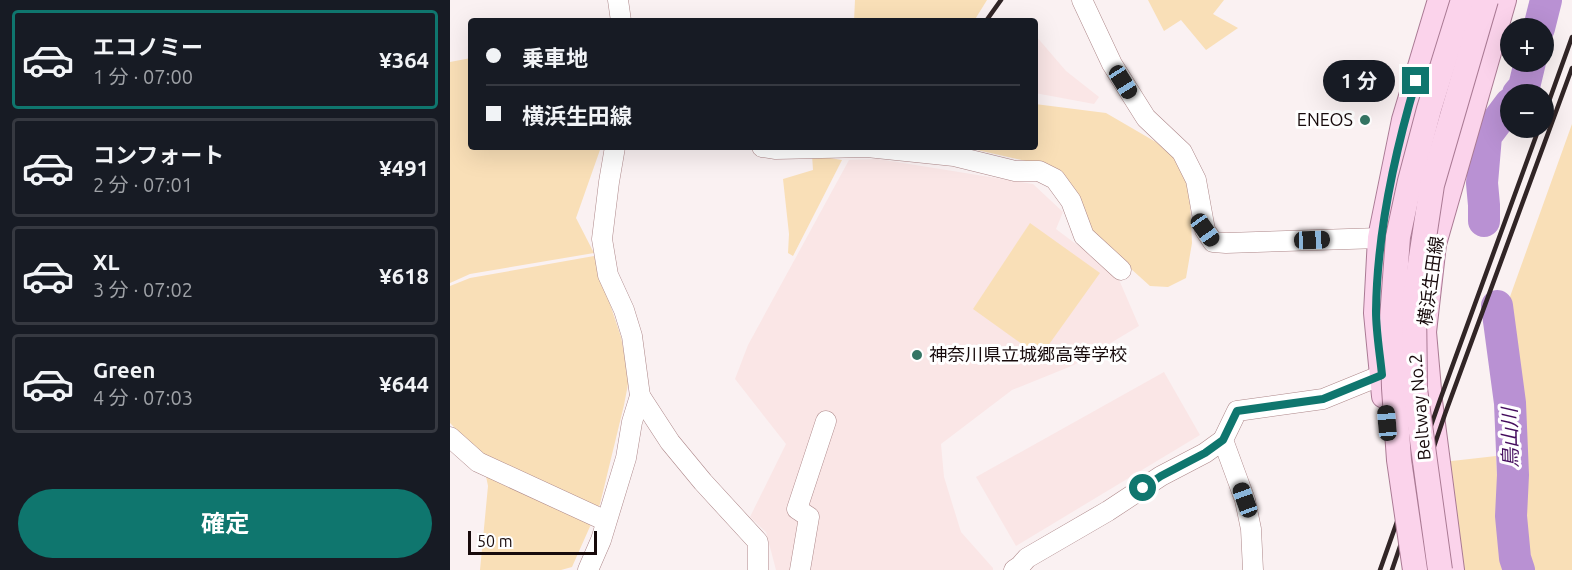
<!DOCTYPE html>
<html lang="ja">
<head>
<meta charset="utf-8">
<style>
  :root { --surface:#171b24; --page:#20242c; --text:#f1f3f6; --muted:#9ea1a6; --line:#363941; --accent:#0f766e }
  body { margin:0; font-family:Ubuntu,"Noto Sans JP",sans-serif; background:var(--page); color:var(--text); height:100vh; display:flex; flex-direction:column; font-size:22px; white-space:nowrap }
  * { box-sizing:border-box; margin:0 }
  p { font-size:20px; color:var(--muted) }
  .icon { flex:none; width:33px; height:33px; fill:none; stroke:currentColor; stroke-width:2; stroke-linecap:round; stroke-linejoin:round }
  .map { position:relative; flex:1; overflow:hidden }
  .panel { display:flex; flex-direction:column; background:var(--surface); width:450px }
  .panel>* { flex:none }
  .guide { position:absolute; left:18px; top:18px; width:570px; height:132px; border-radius:6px; box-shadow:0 6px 24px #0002; display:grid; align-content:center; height:132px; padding:0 18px; background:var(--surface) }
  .controls { position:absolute; left:1050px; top:18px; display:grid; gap:12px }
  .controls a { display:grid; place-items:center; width:54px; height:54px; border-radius:50%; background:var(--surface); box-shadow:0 6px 24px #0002; font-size:30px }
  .scale { position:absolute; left:18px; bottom:15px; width:129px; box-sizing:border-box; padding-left:6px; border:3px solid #170a0b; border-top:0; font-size:16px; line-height:21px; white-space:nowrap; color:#170a0b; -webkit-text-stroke:4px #fff; paint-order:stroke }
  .end { position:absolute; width:27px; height:27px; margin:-14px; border:8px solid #0f766e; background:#fff; box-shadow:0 0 0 3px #fff }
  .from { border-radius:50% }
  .bubble { position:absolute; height:42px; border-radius:21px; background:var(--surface); box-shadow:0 6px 24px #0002; font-size:20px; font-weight:700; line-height:42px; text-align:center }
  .car { position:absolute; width:18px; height:36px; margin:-18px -9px; border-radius:8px; box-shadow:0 0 4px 2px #0007; background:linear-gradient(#222 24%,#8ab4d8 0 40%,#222 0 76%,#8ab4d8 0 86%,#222 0) }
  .guide b { display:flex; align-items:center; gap:21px; height:57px; font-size:22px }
  .guide b+b { border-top:2px solid var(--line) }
  .guide i { width:15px; height:15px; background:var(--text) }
  ul { padding:10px 0 0; list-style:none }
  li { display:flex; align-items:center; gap:18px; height:99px; margin:0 12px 9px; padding:0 6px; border:3px solid var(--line); border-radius:6px }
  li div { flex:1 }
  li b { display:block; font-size:22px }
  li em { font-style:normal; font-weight:700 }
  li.on { border-color:var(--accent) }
  li>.icon { width:54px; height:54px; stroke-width:1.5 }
  .button { display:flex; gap:12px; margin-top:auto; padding:12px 18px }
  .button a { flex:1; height:69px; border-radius:36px; background:var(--accent); color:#fff; font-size:24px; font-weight:700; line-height:69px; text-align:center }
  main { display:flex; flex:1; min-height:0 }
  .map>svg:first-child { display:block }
  .built { fill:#fae6e6 }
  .green { fill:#f9dfb7 }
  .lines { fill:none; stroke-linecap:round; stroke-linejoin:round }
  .river { stroke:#b991d3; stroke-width:32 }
  .minor-casing { stroke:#ad8789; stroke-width:21 }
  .major-casing { stroke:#aa7a94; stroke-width:26 }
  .minor { stroke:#fff; stroke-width:20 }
  .major { stroke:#fbd3eb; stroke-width:24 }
  .rail { stroke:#312526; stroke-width:4.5 }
  .major-bridge-casing { stroke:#aa7a94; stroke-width:26; stroke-linecap:butt }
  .major-bridge { stroke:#fbd3eb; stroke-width:24 }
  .route { stroke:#0f766e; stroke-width:8 }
  .poi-dot { fill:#347564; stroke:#fff; stroke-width:2 }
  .labels { text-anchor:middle; stroke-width:6; stroke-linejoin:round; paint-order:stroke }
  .poi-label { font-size:18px; fill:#170a0b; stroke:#fff; text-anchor:end }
  .street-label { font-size:18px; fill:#170a0b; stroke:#fff }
  .water-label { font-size:20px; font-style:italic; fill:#430b5c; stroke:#fff }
</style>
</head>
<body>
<main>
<section class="panel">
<ul>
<li class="on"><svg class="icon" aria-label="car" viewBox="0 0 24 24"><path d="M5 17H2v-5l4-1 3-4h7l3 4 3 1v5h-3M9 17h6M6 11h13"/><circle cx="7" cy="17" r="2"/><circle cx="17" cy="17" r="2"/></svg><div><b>エコノミー</b><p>1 分 · 07:00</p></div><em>¥364</em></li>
<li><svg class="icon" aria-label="car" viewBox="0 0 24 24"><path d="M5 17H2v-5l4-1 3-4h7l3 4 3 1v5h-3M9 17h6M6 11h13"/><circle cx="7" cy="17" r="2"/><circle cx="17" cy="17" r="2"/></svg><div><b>コンフォート</b><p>2 分 · 07:01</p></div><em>¥491</em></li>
<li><svg class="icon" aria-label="car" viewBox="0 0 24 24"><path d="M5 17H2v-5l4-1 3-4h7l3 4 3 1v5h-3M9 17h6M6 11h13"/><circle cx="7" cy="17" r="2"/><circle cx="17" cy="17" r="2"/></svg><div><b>XL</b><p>3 分 · 07:02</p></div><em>¥618</em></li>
<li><svg class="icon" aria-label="car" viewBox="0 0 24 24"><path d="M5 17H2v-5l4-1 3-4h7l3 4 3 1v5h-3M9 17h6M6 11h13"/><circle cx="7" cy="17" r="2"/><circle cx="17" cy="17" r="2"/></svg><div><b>Green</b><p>4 分 · 07:03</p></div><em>¥644</em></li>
</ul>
<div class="button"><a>確定</a></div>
</section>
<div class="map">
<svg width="1122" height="570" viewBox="0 0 1122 570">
  <rect width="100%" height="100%" fill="#faf1f2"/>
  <!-- built -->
  <g class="built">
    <polygon points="585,35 616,71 649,97 644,104 585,93"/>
    <polygon points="428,159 583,184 613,212 606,229 667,275 689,326 624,365 562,390 491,444 494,477 511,532 543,568 543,570 326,570 316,532 300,517 336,444 285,379 298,345 399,160"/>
    <polygon points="714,372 750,435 566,546 526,477"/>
  </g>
  <!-- green -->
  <g class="green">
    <polygon points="405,0 537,0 524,21 404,21"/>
    <polygon points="698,0 774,0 763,14 788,28 756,50 731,20 714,31"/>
    <polygon points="21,58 21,147 151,147 126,218 144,253 20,274 0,283 0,62"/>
    <polygon points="585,104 656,113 723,152 739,182 742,243 736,278 718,287 700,286 639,231 632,205 603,167 514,147 585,147"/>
    <polygon points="1122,124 1122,570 1076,570 1066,512 1071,440 1052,319"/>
    <polygon points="362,155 392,160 343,256 338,253 339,234 333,179 363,170"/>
    <polygon points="580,223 650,273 590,357 523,309"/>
    <polygon points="144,256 171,337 179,379 174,405 150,504 122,567 111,570 30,570 38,486 32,456 0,423 0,286 20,278"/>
    <polygon points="1046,456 1052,570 1013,570 993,462"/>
  </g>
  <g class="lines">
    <!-- river -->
    <g class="river">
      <polyline points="1089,28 1096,0"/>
      <polyline points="1068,94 1074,87 1080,62"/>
      <polyline points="1034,221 1034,205 1032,183 1036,136 1060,104"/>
      <polyline points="1047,306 1060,403 1063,475 1061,516 1065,558 1069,570"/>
    </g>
    <defs>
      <g id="minor">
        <polyline points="168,0 171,21"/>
        <polyline points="632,0 662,64 696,118 732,152 746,180 755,230 763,242 776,243 930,238"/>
        <polyline points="312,147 326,149 417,147 504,156 565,171 589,171 605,179 621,201 634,236 671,270"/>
        <polyline points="190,396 220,442 253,482 308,542 308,570"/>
        <polyline points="0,437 28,462 156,521"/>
        <polyline points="138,570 151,540 176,458 182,422 190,396 182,336 174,310 158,275 152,239 159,182 165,147"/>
        <polyline points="350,570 359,517 347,509 376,421"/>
        <polyline points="564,570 570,566 577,558 658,511 711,476 755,453 773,440"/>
        <polyline points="803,570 801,529 795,500 773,440 787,411 873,399 932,375"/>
      </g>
      <g id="major">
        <polyline points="934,396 926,313 930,238 954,120 990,0"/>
        <polyline points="1002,570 980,401 974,332 984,244 1054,0"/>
      </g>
    </defs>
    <!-- minor casing -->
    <use href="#minor" class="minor-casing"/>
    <!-- major casing -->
    <use href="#major" class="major-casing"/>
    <!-- minor -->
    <use href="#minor" class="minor"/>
    <!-- major -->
    <use href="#major" class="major"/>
    <!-- rail -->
    <g class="rail">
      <polyline points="536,21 551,0"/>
      <polyline points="1094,115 1122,37"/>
      <polyline points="930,570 990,400 1089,128"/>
      <polyline points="942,570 995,414 1122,68"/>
    </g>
    <defs>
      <g id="major-bridge">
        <polyline points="965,570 949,460 944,388 942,319 948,237 960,181 979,109 1013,0"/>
        <polyline points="990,570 965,389 964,304 982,185 1036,0"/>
      </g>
    </defs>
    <!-- major-bridge casing -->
    <use href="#major-bridge" class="major-bridge-casing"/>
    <!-- major-bridge -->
    <use href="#major-bridge" class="major-bridge"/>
  </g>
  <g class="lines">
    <!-- route -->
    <path class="route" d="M693,488L711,476L755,453L773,440L787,411L873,399L932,375C930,354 926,332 926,311C927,233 944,155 966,81"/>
  </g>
  <!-- markers -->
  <g class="poi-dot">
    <circle cx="915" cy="120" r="6"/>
    <circle cx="467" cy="355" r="6"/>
  </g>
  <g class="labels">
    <!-- poi labels -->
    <g class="poi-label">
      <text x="903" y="126">ENEOS</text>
      <text x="479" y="361" text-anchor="start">神奈川県立城郷高等学校</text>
    </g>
    <!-- street labels -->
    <g class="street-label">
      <text transform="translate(981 281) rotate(-82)" y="6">横浜生田線</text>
      <text transform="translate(970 407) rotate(-95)" y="6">Beltway No.2</text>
    </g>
    <!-- water labels -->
    <g class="water-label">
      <text transform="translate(1060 438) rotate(-91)" y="7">鳥山川</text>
    </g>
  </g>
</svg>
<div class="controls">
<a>+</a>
<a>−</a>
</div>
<div class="scale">50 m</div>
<i class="end from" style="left:693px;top:488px"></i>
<i class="end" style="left:966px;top:81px"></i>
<div class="bubble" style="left:873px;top:60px;width:72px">1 分</div>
<i class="car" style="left:673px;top:82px;rotate:148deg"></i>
<i class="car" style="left:755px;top:230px;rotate:145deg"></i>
<i class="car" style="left:862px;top:240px;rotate:88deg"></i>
<i class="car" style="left:937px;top:423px;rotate:355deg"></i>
<i class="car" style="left:795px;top:500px;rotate:340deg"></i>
<div class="guide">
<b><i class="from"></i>乗車地</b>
<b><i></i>横浜生田線</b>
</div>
</div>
</main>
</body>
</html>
